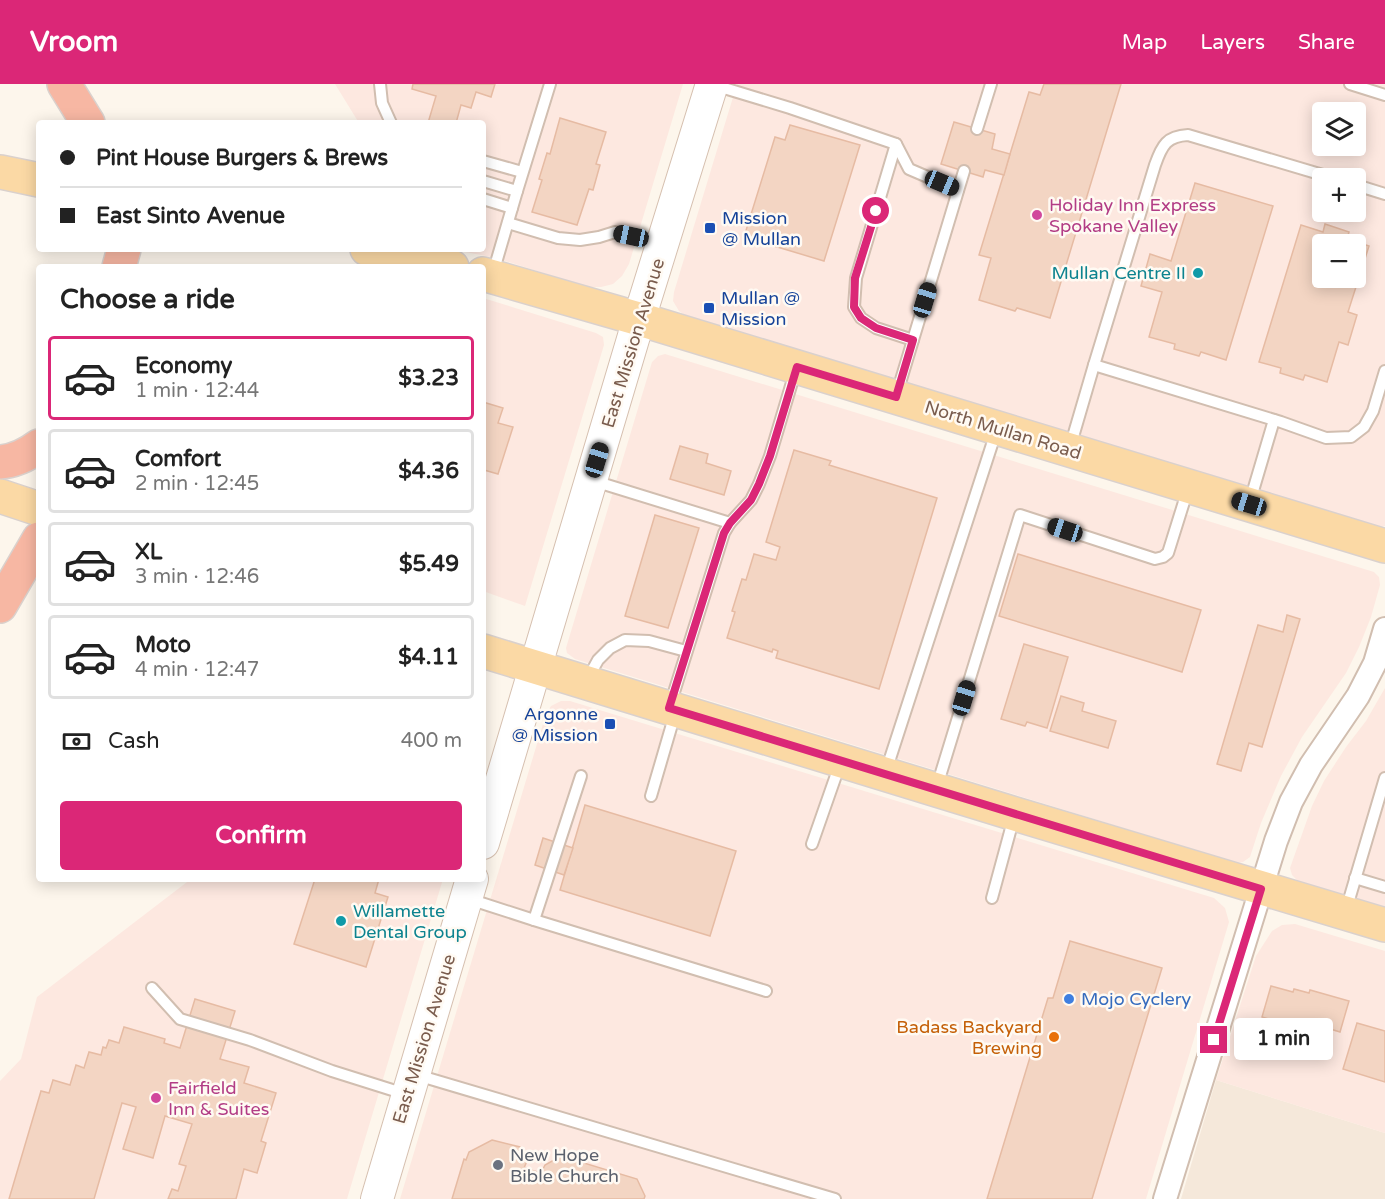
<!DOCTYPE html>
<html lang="en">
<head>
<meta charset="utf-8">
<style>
  :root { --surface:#fff; --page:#f2f2f2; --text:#222; --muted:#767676; --line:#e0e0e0; --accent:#db2777 }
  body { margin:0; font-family:"Varela Round",sans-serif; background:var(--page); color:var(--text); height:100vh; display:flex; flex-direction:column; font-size:22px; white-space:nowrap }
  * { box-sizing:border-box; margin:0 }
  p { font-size:20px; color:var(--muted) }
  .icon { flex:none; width:33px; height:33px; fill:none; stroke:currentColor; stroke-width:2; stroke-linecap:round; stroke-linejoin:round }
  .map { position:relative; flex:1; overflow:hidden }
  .details { position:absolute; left:36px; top:180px; width:450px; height:618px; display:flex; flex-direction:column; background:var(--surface); border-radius:6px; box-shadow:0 3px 15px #0003 }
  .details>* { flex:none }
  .banner { position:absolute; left:36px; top:36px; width:450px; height:132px; border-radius:6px; box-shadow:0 3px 15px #0003; display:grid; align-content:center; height:132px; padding:0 24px; background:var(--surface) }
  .controls { position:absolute; left:1312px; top:18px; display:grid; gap:12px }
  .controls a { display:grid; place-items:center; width:54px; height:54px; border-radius:6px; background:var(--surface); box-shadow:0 3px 15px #0003; font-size:30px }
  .end { position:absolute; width:27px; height:27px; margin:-14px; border:8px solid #db2777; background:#fff; box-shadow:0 0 0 3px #fff }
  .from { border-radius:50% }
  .bubble { position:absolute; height:42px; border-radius:6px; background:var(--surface); box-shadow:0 3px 15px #0003; font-size:20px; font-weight:800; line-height:42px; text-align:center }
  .car { position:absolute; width:18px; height:36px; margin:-18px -9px; border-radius:8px; box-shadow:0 0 4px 2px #0007; background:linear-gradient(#222 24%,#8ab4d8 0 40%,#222 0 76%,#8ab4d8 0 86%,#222 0) }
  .banner b { display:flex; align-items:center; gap:21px; height:57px; font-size:22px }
  .banner b+b { border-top:2px solid var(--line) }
  .banner i { width:15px; height:15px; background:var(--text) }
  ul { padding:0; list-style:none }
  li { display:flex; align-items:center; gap:18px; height:84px; margin:0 12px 9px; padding:0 12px; border:3px solid var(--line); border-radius:6px }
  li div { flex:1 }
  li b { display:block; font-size:22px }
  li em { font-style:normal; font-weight:800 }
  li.active { border-color:var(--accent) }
  li>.icon { width:54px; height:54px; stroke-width:1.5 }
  h2 { padding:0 24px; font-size:27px; line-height:72px }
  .pay { display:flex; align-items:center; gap:15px; height:66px; padding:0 24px; font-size:22px }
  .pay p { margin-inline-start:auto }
  .action { display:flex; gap:12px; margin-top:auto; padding:12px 24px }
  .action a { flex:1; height:69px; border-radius:6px; background:var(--accent); color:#fff; font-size:24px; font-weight:800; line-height:69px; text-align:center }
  header { display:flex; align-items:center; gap:36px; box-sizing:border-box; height:84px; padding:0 30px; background:var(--accent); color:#fff }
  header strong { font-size:28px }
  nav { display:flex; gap:33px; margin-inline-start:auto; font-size:21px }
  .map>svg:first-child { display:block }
  .residential { fill:#f5e8da }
  .commercial { fill:#fde8e0; fill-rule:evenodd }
  .building { fill:#f3d5c3; stroke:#e6bba3; stroke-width:1.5; fill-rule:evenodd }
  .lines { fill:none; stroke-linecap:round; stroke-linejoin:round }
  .lane-casing { stroke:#d1beb0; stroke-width:14 }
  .street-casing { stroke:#d1beb0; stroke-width:26 }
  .secondary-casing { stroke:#d6c0b0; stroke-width:34 }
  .primary-casing { stroke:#dad1cd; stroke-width:36 }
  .highway-casing { stroke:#dad1cd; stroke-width:36 }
  .lane { stroke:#fff; stroke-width:10 }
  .street { stroke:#fff; stroke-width:22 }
  .secondary { stroke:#fff; stroke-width:32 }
  .primary { stroke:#fbd9a5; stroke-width:33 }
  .highway { stroke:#f7b7a3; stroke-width:33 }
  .route { stroke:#db2777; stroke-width:8 }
  .hotel-dot { fill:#d1479c; stroke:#fffaf3; stroke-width:2 }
  .transit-dot { fill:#1a4fb4; stroke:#fffaf3; stroke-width:2 }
  .culture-dot { fill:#0f9aa8; stroke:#fffaf3; stroke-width:2 }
  .shop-dot { fill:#3f7fe0; stroke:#fffaf3; stroke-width:2 }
  .food-dot { fill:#e8710a; stroke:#fffaf3; stroke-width:2 }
  .worship-dot { fill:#6b7280; stroke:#fffaf3; stroke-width:2 }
  .labels { text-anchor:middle; stroke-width:5; stroke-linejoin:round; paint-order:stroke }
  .hotel-label { font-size:18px; fill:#b23c85; stroke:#fffaf3; text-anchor:start }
  .transit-label { font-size:18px; fill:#164399; stroke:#fffaf3; text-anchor:start }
  .culture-label { font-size:18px; fill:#0d838f; stroke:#fffaf3; text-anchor:end }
  .street-label { font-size:18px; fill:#7a5c4d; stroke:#fffaf3 }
  .shop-label { font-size:18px; fill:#366cbe; stroke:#fffaf3; text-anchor:start }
  .food-label { font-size:18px; fill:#c56008; stroke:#fffaf3; text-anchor:end }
  .worship-label { font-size:18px; fill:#5b616d; stroke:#fffaf3; text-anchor:start }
</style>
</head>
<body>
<header>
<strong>Vroom</strong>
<nav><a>Map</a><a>Layers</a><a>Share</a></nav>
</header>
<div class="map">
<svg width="1385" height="1115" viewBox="0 0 1385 1115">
  <rect width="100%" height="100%" fill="#fdf6ec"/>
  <!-- residential -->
  <polygon class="residential" points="1216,996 1385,1049 1385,1115 1181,1115"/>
  <!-- commercial -->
  <g class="commercial">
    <polygon points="335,0 683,0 629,180 622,192 613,200 601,203 587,203 496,174 450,165 483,165 483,39 359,39"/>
    <path d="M737,0H1385V442L1372,445L686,232L679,227L673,217L674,208ZM1323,28H1356V62H1323ZM1323,94H1356V128H1323ZM1323,160H1356V194H1323Z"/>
    <polygon points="483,214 596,249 603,253 604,261 525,522 483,507"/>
    <polygon points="665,270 1374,488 1379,493 1380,501 1371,533 1359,563 1346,589 1302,653 1281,692 1261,739 1250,773 1243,778 1237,779 575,575 567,569 566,564 652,278 658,272"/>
    <polygon points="1385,604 1385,824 1298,797 1292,791 1290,784 1312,722 1324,697 1346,663 1366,637"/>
    <polygon points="561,617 570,617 1214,814 1225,824 1229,838 1146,1115 400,1115 546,630 551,622"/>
    <polygon points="191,795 443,795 347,1115 0,1115 0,997 21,975 37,913"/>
    <polygon points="1295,840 1385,867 1385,1049 1216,996 1256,872 1272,847 1282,841"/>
  </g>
  <!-- building -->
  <g class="building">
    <polygon points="413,0 495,0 491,13 476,8 471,24 461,21 456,39 428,39 436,12 412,5"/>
    <polygon points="1044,0 1121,0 1050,234 1017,224 1015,227 979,216 991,174 979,171 1029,8 1040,11"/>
    <polygon points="560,34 606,48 596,80 600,81 593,106 589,105 577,141 532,128 542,96 539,95 547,69 550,70"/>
    <polygon points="954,38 995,50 992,65 1010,70 1004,91 985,86 983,93 941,80"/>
    <polygon points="790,41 860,61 824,177 744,153 775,53 785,56"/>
    <polygon points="1195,99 1273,122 1226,276 1201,268 1199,272 1174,265 1175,260 1149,253 1162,208 1141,202 1150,170 1171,177"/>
    <path d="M1325,140L1349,148L1347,155L1369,162L1348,228L1357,231L1348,261L1339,258L1327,298L1305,291L1303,296L1280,289L1281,284L1259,278L1301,141L1323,148ZM1323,160H1356V194H1323Z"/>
    <polygon points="483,318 503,324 498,339 513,343 498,390 484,386 483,391"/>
    <polygon points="680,362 708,370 706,379 731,387 724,411 670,395"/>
    <polygon points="794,366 831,377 829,381 937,414 879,605 776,574 778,567 773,565 772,568 727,554 735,528 732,527 742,495 746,496 754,470 776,476 780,463 766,458"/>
    <polygon points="655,431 699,444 668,544 625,532"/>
    <polygon points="1018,470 1201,526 1182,588 999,532"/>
    <polygon points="1287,531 1300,535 1262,663 1249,659 1241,687 1217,680 1258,541 1283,548"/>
    <polygon points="1024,560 1068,573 1047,644 1027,638 1025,642 1001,635"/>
    <polygon points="1061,612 1084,619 1082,627 1116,637 1108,664 1050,647"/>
    <polygon points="585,721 736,767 710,852 560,806"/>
    <polygon points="543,754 573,764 564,791 535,781"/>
    <polygon points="315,795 379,795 375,809 388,813 366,883 294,860"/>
    <polygon points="1070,857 1162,884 1092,1115 987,1115 1048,914 1053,914"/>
    <polygon points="1271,902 1293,908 1294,905 1309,909 1310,906 1349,917 1340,948 1327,944 1324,952 1262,933"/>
    <polygon points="195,915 235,927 220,975 249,983 244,999 276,1009 261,1057 266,1059 257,1089 244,1085 236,1115 168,1115 172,1105 178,1107 186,1082 179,1080 192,1040 165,1032 153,1074 123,1065 136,1023 122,1019 94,1115 9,1115 41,1007 49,1009 53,996 70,1001 76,981 84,984 89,968 101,971 103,963 106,964 109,956 119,959 124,943 165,955 164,959 180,964"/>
    <polygon points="1357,939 1385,947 1385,998 1343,985"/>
    <polygon points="492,1056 520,1063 527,1077 524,1084 541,1089 545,1081 561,1072 637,1095 645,1112 644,1115 452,1115 464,1075 466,1076 469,1068"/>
  </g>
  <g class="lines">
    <defs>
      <g id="lane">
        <polyline points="380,0 382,19 391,39"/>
        <polyline points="1350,0 1385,11"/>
        <polyline points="714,1 790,24 896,60 909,85 958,106"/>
        <polyline points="977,45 991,0"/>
        <polyline points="896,60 856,194 854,223 861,234 876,244 913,256"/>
        <polyline points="483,77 522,88"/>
        <path d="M1333,94L1188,51C1167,52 1162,61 1155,81L1094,281L1281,338L1326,354L1351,353L1364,343L1373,327L1385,287"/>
        <polyline points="483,97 517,107"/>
        <polyline points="1356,101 1385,110"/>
        <polyline points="483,115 512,124"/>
        <polyline points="508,139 558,154 580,156 599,153 615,148 659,158"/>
        <polyline points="493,189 517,107 550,0"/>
        <polyline points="897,309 964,87"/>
        <polyline points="1070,363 1094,281"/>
        <polyline points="594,397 730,439"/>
        <polyline points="1250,417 1274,336"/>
        <polyline points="587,596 598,576 610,564 625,556 649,557 686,567"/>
        <polyline points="670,621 724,449 730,439 751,416 759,400 770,372 796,285"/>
        <polyline points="886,687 996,348"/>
        <polyline points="937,702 1020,431 1155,475 1163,473 1168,469 1188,405"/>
        <polyline points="651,712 675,630"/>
        <polyline points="812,760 840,680"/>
        <polyline points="1355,794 1385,803"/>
        <polyline points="992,814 1014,733"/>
        <polyline points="469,815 534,836 766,907"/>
        <polyline points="1346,826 1385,694"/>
        <polyline points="534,836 581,692"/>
        <polyline points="152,904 180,935 250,956 332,987 405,1010"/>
        <polyline points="417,991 835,1115"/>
      </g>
      <polyline id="street" points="1165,1115 1276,757 1291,718 1311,681 1358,612 1375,579 1385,545"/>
      <g id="secondary">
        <polyline points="483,759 639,235 712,0"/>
        <polyline points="377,1115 472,795"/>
      </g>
      <g id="primary">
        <polyline points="0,88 39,96"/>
        <polyline points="367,165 452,183"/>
        <polyline points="483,190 639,235 1385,462"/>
        <polyline points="0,412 39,425"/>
        <polyline points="483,567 1015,730 1385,841"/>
      </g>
      <g id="highway">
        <polyline points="64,0 88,39"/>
        <polyline points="119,183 124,165"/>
        <path d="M0,378C15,377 27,371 39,362"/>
        <polyline points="0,522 39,455"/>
      </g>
    </defs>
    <!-- lane casing -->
    <use href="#lane" class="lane-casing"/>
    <!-- street casing -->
    <use href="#street" class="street-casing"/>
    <!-- secondary casing -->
    <use href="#secondary" class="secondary-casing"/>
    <!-- primary casing -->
    <use href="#primary" class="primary-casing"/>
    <!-- highway casing -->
    <use href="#highway" class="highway-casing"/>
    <!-- lane -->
    <use href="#lane" class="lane"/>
    <!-- street -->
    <use href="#street" class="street"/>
    <!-- secondary -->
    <use href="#secondary" class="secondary"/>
    <!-- primary -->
    <use href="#primary" class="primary"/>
    <!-- highway -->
    <use href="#highway" class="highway"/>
  </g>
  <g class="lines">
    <!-- route -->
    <polyline class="route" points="876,127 855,194 854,223 861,234 876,244 913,256 896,313 797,283 770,372 759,400 751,416 730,439 724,449 669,624 1261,805 1214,956"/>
  </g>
  <!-- markers -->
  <g class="hotel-dot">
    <circle cx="1037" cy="131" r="6"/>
    <circle cx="156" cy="1014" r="6"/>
  </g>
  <g class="transit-dot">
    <rect x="704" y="138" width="12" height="12" rx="3"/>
    <rect x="703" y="218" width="12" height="12" rx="3"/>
    <rect x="604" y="634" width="12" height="12" rx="3"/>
  </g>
  <g class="culture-dot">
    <circle cx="1198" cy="189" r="6"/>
    <circle cx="341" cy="837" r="6"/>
  </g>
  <circle class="shop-dot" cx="1069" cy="915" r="6"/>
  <circle class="food-dot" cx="1054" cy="953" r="6"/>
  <circle class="worship-dot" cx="498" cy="1081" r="6"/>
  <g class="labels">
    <!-- hotel labels -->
    <g class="hotel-label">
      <text x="1049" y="127">Holiday Inn Express<tspan x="1049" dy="21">Spokane Valley</tspan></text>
      <text x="168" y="1010">Fairfield<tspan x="168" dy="21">Inn &amp; Suites</tspan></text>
    </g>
    <!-- transit labels -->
    <g class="transit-label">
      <text x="722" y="140">Mission<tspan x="722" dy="21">@ Mullan</tspan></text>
      <text x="721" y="220">Mullan @<tspan x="721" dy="21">Mission</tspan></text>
      <text x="598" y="636" text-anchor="end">Argonne<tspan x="598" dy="21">@ Mission</tspan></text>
    </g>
    <!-- culture labels -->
    <g class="culture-label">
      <text x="1186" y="195">Mullan Centre II</text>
      <text x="353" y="833" text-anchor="start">Willamette<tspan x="353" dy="21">Dental Group</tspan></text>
    </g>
    <!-- street labels -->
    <g class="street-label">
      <text transform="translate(633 259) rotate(-73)" y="6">East Mission Avenue</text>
      <text transform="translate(1003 346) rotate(17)" y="6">North Mullan Road</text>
      <text transform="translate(424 955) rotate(-73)" y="6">East Mission Avenue</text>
    </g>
    <!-- shop labels -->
    <g class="shop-label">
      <text x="1081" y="921">Mojo Cyclery</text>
    </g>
    <!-- food labels -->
    <g class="food-label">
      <text x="1042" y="949">Badass Backyard<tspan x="1042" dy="21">Brewing</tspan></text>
    </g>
    <!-- worship labels -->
    <g class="worship-label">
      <text x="510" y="1077">New Hope<tspan x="510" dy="21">Bible Church</tspan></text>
    </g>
  </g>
</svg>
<div class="controls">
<a><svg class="icon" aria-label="layers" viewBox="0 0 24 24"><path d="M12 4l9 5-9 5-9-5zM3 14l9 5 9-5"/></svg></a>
<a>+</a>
<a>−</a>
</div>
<i class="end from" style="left:876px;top:127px"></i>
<i class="end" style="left:1214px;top:956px"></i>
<div class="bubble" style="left:1234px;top:934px;width:99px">1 min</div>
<i class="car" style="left:942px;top:99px;rotate:113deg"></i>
<i class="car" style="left:631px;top:152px;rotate:282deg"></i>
<i class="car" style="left:925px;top:216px;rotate:17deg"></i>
<i class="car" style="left:597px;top:376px;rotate:17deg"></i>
<i class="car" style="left:1249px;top:420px;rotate:287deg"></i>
<i class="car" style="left:1065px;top:446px;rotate:288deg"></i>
<i class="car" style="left:964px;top:614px;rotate:17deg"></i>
<div class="banner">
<b><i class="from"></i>Pint House Burgers &amp; Brews</b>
<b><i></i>East Sinto Avenue</b>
</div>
<section class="details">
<h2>Choose a ride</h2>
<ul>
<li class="active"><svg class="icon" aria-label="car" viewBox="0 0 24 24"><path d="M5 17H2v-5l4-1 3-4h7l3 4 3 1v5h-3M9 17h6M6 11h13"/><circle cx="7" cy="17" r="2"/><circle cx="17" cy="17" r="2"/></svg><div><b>Economy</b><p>1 min · 12:44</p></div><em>$3.23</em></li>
<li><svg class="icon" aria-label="car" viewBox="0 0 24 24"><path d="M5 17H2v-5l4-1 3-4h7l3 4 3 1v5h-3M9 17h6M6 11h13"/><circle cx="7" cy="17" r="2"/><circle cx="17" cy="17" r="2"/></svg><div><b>Comfort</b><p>2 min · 12:45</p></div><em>$4.36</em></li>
<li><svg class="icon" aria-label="car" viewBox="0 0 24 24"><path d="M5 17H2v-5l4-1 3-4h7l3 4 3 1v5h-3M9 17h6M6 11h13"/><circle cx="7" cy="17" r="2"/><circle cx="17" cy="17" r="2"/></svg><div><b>XL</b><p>3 min · 12:46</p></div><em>$5.49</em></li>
<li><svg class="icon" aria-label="car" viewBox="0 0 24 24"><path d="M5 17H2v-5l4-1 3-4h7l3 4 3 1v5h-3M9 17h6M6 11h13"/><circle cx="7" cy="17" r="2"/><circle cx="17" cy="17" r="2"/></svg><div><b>Moto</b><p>4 min · 12:47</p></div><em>$4.11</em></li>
</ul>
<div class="pay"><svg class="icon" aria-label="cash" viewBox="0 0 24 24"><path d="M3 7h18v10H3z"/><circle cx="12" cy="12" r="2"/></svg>Cash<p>400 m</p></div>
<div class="action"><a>Confirm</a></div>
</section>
</div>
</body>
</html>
